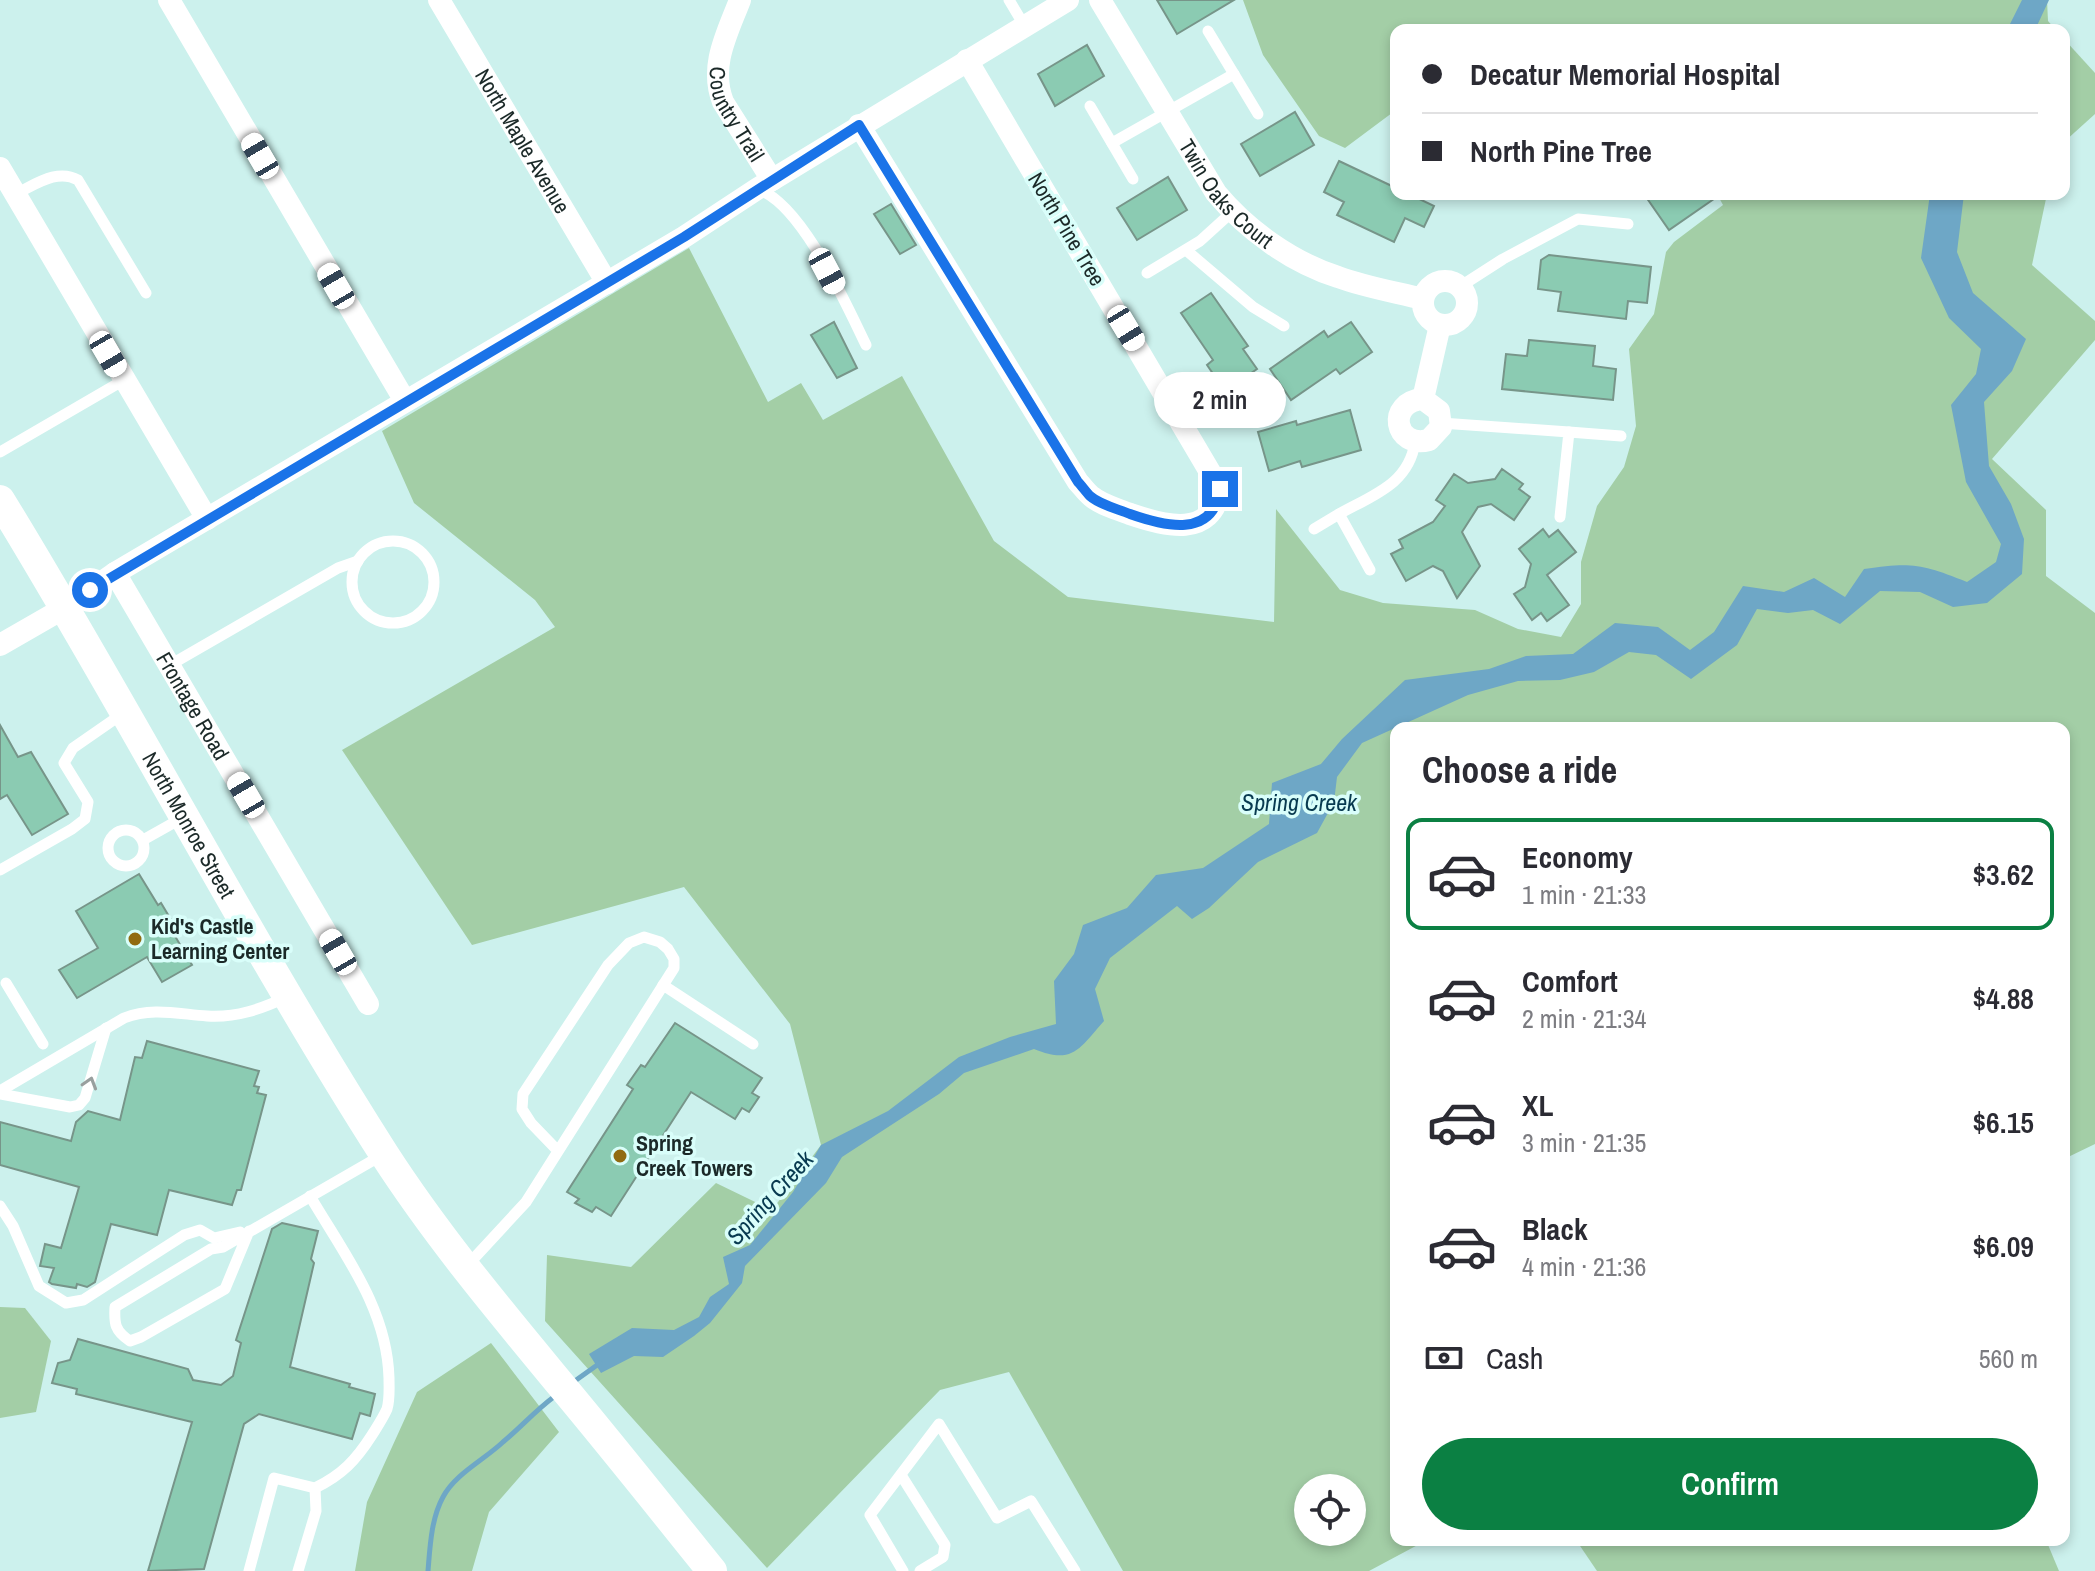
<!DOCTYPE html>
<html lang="en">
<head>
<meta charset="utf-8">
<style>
  :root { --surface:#fff; --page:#f7f7f7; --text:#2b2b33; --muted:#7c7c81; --line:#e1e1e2; --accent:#0b8043 }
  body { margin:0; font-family:"Archivo Narrow",sans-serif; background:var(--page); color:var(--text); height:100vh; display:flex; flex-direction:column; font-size:30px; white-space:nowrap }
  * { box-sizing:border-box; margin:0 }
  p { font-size:26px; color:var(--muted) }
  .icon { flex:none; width:44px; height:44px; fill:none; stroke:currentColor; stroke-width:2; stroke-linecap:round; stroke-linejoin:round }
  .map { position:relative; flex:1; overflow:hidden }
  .drawer { position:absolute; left:1390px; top:722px; width:680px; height:824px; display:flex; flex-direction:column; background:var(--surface); border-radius:16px; box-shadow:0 4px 12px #0003 }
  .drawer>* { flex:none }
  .banner { position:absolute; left:1390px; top:24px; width:680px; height:176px; border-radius:16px; box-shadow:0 4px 12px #0003; display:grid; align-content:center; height:176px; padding:0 32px; background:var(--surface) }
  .fabs { position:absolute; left:1294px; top:1474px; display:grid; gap:16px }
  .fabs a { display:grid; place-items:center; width:72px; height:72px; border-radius:50%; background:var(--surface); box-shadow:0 4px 12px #0003; font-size:40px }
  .end { position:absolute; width:36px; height:36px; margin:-18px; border:10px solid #1a73e8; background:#fff; box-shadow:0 0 0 4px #fff }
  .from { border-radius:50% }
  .bubble { position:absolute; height:56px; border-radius:28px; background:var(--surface); box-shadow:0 4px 12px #0003; font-size:26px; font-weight:600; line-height:56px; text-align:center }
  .car { position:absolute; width:24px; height:48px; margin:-24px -12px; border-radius:10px; box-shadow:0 0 6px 2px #0007; background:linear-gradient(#fff 24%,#345 0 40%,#fff 0 76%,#345 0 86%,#fff 0) }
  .banner b { display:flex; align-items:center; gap:28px; height:76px; font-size:30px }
  .banner b+b { border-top:2px solid var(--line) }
  .banner i { width:20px; height:20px; background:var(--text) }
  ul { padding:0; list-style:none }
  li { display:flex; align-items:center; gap:24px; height:112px; margin:0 16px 12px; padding:0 16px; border:4px solid transparent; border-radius:16px }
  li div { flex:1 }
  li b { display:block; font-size:30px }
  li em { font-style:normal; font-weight:600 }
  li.selected { border-color:var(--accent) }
  li>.icon { width:72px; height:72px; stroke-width:1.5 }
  h2 { padding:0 32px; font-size:36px; line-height:96px }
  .pay { display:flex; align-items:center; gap:20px; height:88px; padding:0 32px; font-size:30px }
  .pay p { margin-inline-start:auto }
  .primary-button { display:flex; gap:16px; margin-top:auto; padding:16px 32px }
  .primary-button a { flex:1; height:92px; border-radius:48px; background:var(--accent); color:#fff; font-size:32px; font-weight:600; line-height:92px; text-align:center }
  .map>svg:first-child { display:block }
  .green { fill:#a3cea6; fill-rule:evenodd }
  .water { fill:#6ea7c6 }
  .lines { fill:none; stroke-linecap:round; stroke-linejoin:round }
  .stream { stroke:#6ea7c6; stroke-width:5 }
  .building { fill:#8bcbb2; stroke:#779589; stroke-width:2 }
  .lane { stroke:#fff; stroke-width:11 }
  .street { stroke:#fff; stroke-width:22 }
  .secondary { stroke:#fff; stroke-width:30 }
  .oneway { stroke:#989f9e }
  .route { stroke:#1a73e8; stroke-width:10 }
  .poi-dot { fill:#916b11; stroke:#d9fefa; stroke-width:3 }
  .labels { text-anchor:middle; stroke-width:7; stroke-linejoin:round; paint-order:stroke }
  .street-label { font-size:22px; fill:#1b2928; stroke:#d9fefa }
  .poi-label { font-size:22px; font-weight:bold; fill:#1b2928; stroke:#d9fefa; text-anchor:start }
  .water-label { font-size:24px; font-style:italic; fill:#083a50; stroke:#d9fefa }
</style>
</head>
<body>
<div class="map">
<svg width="2095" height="1571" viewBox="0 0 2095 1571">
  <rect width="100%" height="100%" fill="#ccf1ed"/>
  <!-- green -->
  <g class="green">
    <polygon points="1243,0 2047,0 2048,21 2056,30 1396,30 1396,110 1345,148 1319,136 1263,55"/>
    <polygon points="2064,39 2095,73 2095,114 2064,142"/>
    <path d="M1717,194H2047L2032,265L2095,321V340L1992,459L2046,510V576L2095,613V1144L2064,1159V728H1396V1540H1427L1369,1571H1123L1009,1372L940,1390L767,1568L545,1321L547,1255L631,1267L716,1183L772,1210L821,1145L790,1024L684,887L472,945L342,750L555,627L535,600L414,503L382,431L689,248L768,402L801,383L823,420L902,376L994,541L1068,597L1274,622L1276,509L1340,590L1383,603L1475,610L1518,629L1561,637L1581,604V562L1597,506L1624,467L1636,426L1629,349L1654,314L1666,252L1674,242L1723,205ZM1308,1488H1352V1532H1308Z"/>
    <polygon points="0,1307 25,1308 51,1341 36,1412 0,1418"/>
    <polygon points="491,1343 559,1432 489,1512 472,1571 355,1571 367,1502 417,1392"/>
    <polygon points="1576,1540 2046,1540 2059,1571 1597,1571"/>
  </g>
  <!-- water -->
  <g class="water">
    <polygon points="2022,0 2049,0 2035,30 2007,30"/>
    <path d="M1930,194H1964L1957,252L1973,293L2026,339L2012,371L1984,402L1989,466L2011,504L2024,539L2022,574L1987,603L1953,607L1920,592L1880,591L1840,624L1813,610L1788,613L1757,609L1737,645L1691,679L1656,655L1629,652L1594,672L1560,680L1518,681L1468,695L1362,743L1337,777L1334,802L1317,833L1258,862L1209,908L1192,919L1177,906L1110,958L1095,989L1104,1021C1079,1049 1073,1065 1034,1049L964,1073L939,1094L842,1157L826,1183L745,1266L742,1283L710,1323L694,1336L663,1357L634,1356L601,1373L589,1354L632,1328L674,1330L699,1317L710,1297L729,1284L723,1257L750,1245L793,1192L821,1145L888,1111L959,1057L1010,1037L1056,1024L1054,981L1074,954L1083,925L1127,908L1156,875L1203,868L1269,824L1272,783L1321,764L1342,739L1405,680L1489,669L1526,656L1573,654L1615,623L1658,627L1690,650L1714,632L1743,586L1784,592L1814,578L1845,597L1864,569C1912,562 1922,564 1967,582L1996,562L2001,544L1966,482L1951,405L1976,374L1981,349L1949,318L1921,258Z"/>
  </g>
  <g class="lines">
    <!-- stream -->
    <g class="stream">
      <polyline points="572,1383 600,1363"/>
      <path d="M428,1571C430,1547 431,1519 443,1497C455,1474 484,1460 503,1442C521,1427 536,1410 555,1396"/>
    </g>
  </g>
  <!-- building -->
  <g class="building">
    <polygon points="1157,0 1234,0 1177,34"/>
    <polygon points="1087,45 1104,76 1055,106 1038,74"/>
    <polygon points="1295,112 1314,145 1260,176 1241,144"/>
    <polygon points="1339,161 1396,188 1396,194 1409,194 1434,206 1424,227 1405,218 1394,242 1337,215 1344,202 1324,192"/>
    <polygon points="1168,177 1187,210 1137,240 1117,208"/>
    <polygon points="1644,194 1721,194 1669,230"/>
    <polygon points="891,204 916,245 900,254 874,214"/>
    <polygon points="1549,255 1651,267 1647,303 1628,301 1626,319 1558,311 1561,292 1538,289 1541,260"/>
    <polygon points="1211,293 1248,346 1243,349 1257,369 1225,391 1207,365 1213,360 1181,313"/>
    <polygon points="834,322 857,368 837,378 811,335"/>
    <polygon points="1351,322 1372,352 1340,374 1336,369 1291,400 1270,369 1324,331 1328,337"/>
    <polygon points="1529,340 1595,346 1593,366 1616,369 1613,400 1502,389 1506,354 1527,356"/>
    <polygon points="1350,410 1361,450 1302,467 1300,461 1269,471 1258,432 1296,421 1297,425"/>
    <polygon points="1502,469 1523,484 1519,489 1530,497 1514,520 1491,504 1478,507 1462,532 1480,566 1457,598 1443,571 1433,566 1406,581 1391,554 1403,548 1399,540 1433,522 1445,506 1436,500 1454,474 1468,483 1495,479"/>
    <polygon points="1543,529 1549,537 1558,530 1576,552 1547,575 1569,605 1547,621 1541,613 1532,620 1514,594 1525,587 1531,564 1519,549"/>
    <polygon points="0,725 18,757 31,752 68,814 32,835 7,795 0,799"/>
    <polygon points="139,874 158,905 161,903 176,928 172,931 192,965 162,982 147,957 77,998 59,970 98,948 76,911"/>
    <polygon points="675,1023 762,1078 752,1093 759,1097 749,1112 742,1108 735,1119 691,1092 611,1216 596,1207 592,1212 575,1203 579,1199 567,1192 633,1089 627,1085 641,1065 645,1067"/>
    <polygon points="147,1041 259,1071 254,1086 259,1087 257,1093 266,1095 241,1190 237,1190 232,1205 169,1190 157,1235 111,1224 95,1282 87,1287 77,1284 76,1288 52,1284 49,1282 54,1268 40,1266 45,1244 61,1248 79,1187 0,1165 0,1122 71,1141 76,1122 88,1111 120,1120 135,1057 142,1058"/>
    <polygon points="282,1223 318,1231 311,1259 314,1263 290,1367 350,1384 349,1387 375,1394 370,1416 360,1413 352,1439 259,1414 244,1424 204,1569 148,1571 192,1422 76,1394 77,1389 52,1383 58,1363 70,1360 78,1339 188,1369 193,1380 221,1385 233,1376 241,1343 236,1340 272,1229"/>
  </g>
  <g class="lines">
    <!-- lane -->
    <g class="lane">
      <polyline points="1009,0 1024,25"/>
      <polyline points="1208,31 1258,114"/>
      <polyline points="1090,106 1133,179"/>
      <polyline points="1112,143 1234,74"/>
      <path d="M757,189C801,202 846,304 866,345"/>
      <path d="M15,194C35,185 57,168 78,180L146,293"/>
      <polyline points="1186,250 1253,307 1284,326"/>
      <polyline points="1147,273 1200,241 1232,212"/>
      <polyline points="1461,286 1503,259 1578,219 1628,224"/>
      <polyline points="1441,423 1569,432 1560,517"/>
      <polyline points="1569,432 1621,436"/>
      <polyline points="0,452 124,380"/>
      <polyline points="1314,529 1339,514"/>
      <circle cx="393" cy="582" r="41"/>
      <path d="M1370,570L1339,514C1373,495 1409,484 1415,442"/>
      <polyline points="170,665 338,568 358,561"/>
      <circle cx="126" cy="848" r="18"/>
      <polyline points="143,840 184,817"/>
      <polyline points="0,870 72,829 85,819 88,802 64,763 73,748 122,714"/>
      <polyline points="6,983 43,1044"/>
      <polyline points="663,985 753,1044"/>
      <path d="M0,1091L124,1018C152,1007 178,1014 207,1016C236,1018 261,1009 287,997"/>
      <polyline points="0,1094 70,1107 79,1105 85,1098 106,1028"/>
      <polyline points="0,1206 13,1226 39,1286 66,1303 83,1300 184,1235 200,1230 214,1238 240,1232"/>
      <path d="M249,1231L225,1289L141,1337L130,1341C115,1331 114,1324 115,1307L211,1249L223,1247L384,1154"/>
      <polyline points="465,1268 526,1202 674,968 674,959 668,949 660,942 644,937 629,943 608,965 523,1094 522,1109 531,1123 558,1151"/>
      <polyline points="901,1475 945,1545 943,1557 920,1571"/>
      <path d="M249,1571L274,1478L315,1488C342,1475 356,1460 372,1435C377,1427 383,1418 387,1409C390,1399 389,1388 389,1378C387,1308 344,1254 310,1196"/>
      <polyline points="298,1571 316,1511 315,1488"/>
      <polyline points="903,1571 870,1515 939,1424 997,1518 1031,1501 1075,1571"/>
    </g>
    <!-- street -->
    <g class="street">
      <polyline points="169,0 405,401"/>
      <path id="s1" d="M439,0L607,283"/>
      <path id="s2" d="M740,0C727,34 709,66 723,102L772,180"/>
      <path id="s3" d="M1100,0L1216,193C1247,230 1291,262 1338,277C1365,287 1395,292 1423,299"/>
      <path d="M859,125L1078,482C1082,486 1086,492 1091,496C1101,505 1118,509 1130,514C1165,526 1212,539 1220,489L967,60"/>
      <polyline points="0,168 207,519"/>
      <circle cx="1445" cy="303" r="22"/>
      <path d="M1423,399C1386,402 1394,449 1429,440L1441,427L1439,411L1423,399L1440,325"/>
      <path id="s4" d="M115,573L368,1004"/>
      <polyline points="0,645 66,607 115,573 684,237 757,189 1068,0"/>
    </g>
    <!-- secondary -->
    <path class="secondary" id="s5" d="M0,500C132,715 248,941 384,1154C437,1236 499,1310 561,1385C612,1446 662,1509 712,1571"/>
  </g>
  <!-- one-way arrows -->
  <defs><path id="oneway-chevron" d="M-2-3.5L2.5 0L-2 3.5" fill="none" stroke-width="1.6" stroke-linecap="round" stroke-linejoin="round" transform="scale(2)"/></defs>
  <use class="oneway" href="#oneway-chevron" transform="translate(90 1083) rotate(-73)"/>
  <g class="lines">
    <!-- route -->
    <path class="route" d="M90,590L684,237L859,125L1078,482C1082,486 1086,492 1090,496C1100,505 1118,509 1130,514C1164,526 1213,539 1220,489"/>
  </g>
  <!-- markers -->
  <g class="poi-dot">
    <circle cx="135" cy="939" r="8"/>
    <circle cx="620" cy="1156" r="8"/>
  </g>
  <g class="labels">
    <!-- street labels -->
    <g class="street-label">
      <text dy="8" stroke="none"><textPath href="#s2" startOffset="122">Country Trail</textPath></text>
      <text dy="8" stroke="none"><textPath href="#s1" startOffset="164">North Maple Avenue</textPath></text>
      <text dy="8" stroke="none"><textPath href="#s3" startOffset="232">Twin Oaks Court</textPath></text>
      <text transform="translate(1067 229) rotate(59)" y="8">North Pine Tree</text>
      <text dy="8" stroke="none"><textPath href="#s4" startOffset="154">Frontage Road</textPath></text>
      <text dy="8" stroke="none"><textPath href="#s5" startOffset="376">North Monroe Street</textPath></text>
    </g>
    <!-- poi labels -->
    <g class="poi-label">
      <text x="151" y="934">Kid's Castle<tspan x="151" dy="25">Learning Center</tspan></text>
      <text x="636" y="1151">Spring<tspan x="636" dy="25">Creek Towers</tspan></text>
    </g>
    <!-- water labels -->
    <g class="water-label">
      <text x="1299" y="811">Spring Creek</text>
      <text transform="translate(770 1198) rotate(-48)" y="8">Spring Creek</text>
    </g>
  </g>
</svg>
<div class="fabs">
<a><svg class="icon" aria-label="locate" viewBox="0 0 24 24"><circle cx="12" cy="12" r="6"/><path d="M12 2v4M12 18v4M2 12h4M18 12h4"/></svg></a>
</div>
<i class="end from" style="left:90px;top:590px"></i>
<i class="end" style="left:1220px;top:489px"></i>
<div class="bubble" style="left:1154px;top:372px;width:132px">2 min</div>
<i class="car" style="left:260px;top:156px;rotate:330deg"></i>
<i class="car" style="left:827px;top:271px;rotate:152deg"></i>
<i class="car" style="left:336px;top:286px;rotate:330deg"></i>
<i class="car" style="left:1126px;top:328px;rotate:149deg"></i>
<i class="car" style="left:108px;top:354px;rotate:150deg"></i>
<i class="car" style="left:246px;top:795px;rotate:330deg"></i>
<i class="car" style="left:338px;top:952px;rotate:330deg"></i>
<div class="banner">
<b><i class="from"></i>Decatur Memorial Hospital</b>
<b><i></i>North Pine Tree</b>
</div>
<section class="drawer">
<h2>Choose a ride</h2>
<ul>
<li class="selected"><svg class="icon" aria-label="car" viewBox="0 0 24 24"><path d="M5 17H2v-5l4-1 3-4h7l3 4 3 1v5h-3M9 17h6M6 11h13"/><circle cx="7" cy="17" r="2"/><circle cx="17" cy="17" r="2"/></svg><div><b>Economy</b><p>1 min · 21:33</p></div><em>$3.62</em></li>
<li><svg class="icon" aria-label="car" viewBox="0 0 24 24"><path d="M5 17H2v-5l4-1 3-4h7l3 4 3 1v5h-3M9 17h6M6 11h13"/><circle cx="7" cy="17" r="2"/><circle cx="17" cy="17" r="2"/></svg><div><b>Comfort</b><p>2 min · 21:34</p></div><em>$4.88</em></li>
<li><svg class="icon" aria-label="car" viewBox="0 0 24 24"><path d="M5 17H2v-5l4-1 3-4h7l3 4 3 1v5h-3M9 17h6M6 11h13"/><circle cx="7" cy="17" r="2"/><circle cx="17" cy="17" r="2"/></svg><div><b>XL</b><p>3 min · 21:35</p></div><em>$6.15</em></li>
<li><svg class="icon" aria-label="car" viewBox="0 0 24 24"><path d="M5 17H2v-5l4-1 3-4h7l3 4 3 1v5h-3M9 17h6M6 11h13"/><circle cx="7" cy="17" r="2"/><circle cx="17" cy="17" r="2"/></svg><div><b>Black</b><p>4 min · 21:36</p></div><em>$6.09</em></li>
</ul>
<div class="pay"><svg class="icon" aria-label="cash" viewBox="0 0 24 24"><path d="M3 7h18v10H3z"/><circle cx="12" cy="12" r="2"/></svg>Cash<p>560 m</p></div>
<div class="primary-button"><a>Confirm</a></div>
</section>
</div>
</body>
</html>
